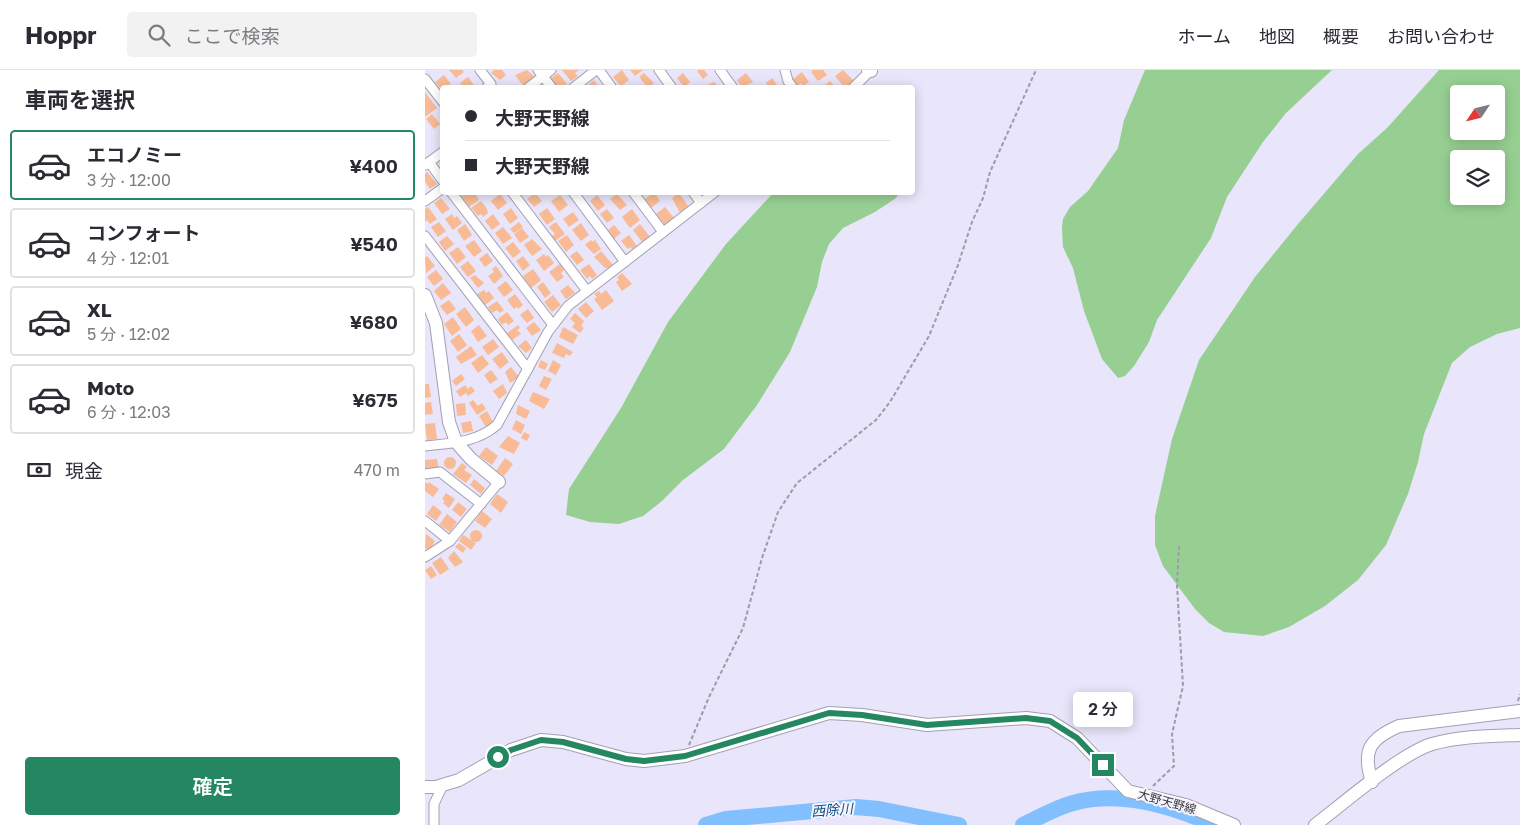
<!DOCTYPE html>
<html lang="ja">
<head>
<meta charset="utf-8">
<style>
  :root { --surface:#fff; --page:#f2f2f3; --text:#2b2b33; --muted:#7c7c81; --line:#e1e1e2; --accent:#258761 }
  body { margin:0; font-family:"Golos Text","Noto Sans JP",sans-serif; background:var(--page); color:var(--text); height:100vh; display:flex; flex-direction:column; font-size:19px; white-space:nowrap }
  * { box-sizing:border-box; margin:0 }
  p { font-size:16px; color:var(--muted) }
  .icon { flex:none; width:28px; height:28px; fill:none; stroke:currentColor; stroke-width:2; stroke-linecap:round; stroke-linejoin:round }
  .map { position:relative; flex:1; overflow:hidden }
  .panel { display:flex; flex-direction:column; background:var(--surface); width:425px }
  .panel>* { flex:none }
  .guide { position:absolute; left:15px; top:15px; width:475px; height:110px; border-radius:5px; box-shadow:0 2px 12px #0003; display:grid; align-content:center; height:110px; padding:0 25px; background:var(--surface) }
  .needle { width:32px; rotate:235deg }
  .controls { position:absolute; left:1025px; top:15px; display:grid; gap:10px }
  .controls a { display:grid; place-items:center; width:55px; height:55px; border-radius:5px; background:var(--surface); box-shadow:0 2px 12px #0003; font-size:25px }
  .end { position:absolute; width:22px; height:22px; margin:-11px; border:6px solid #258761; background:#fff; box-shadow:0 0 0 2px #fff }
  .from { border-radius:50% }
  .bubble { position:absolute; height:35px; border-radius:5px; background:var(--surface); box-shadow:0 2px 12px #0003; font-size:16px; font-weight:600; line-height:35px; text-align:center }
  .guide b { display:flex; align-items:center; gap:18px; height:48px; font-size:19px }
  .guide b+b { border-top:1px solid var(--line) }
  .guide i { width:12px; height:12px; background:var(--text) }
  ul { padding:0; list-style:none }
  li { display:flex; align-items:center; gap:15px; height:70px; margin:0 10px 8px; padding:0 15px; border:2px solid var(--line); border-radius:5px }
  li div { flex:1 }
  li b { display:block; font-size:19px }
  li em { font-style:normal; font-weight:600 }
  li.active { border-color:var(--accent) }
  li>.icon { width:45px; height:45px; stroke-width:1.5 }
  h2 { padding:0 25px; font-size:22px; line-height:60px }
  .pay { display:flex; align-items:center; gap:12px; height:55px; padding:0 25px; font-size:19px }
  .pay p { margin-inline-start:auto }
  .primary-button { display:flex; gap:10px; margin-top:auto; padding:10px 25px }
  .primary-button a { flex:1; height:58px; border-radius:5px; background:var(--accent); color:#fff; font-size:20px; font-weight:600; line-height:58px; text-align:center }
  header { display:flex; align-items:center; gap:30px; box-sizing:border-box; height:70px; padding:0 25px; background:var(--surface); border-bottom:1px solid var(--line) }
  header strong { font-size:24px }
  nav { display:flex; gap:28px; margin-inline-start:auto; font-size:18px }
  .search { width:350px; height:45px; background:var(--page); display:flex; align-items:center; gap:12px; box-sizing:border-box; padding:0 18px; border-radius:5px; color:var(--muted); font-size:19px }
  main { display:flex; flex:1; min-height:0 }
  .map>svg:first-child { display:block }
  .green { fill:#97cf92; fill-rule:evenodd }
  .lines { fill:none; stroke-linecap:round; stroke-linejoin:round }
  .river { stroke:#82bffe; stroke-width:16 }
  .building { fill:#f9bb95 }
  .street-casing { stroke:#a3a0b3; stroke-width:11 }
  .secondary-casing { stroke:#a3a0b3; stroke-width:14 }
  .path { stroke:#9d9aaa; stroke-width:2; stroke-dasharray:4 2.5; stroke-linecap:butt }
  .street { stroke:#fff; stroke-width:9 }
  .secondary { stroke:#fff; stroke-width:12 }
  .route { stroke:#258761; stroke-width:6 }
  .labels { text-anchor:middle; stroke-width:4; stroke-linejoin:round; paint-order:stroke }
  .street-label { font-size:12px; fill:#3d3b44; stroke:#f6f4fd }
  .water-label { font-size:14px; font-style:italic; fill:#12538b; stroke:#f6f4fd }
</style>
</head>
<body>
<header>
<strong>Hoppr</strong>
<div class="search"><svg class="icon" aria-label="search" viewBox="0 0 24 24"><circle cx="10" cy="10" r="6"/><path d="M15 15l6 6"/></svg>ここで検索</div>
<nav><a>ホーム</a><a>地図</a><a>概要</a><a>お問い合わせ</a></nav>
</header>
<main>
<section class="panel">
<h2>車両を選択</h2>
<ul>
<li class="active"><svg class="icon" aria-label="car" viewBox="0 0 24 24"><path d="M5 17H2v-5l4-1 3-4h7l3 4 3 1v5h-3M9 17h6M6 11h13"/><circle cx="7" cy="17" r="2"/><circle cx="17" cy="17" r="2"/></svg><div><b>エコノミー</b><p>3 分 · 12:00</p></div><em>¥400</em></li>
<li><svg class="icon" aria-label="car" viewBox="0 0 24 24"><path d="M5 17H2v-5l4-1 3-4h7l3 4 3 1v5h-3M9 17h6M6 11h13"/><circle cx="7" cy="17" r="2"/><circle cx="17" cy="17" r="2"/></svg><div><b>コンフォート</b><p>4 分 · 12:01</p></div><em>¥540</em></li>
<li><svg class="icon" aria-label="car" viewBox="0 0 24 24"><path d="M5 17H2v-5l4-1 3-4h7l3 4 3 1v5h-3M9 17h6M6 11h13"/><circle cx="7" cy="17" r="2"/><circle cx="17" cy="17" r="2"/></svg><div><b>XL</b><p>5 分 · 12:02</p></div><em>¥680</em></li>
<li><svg class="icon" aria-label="car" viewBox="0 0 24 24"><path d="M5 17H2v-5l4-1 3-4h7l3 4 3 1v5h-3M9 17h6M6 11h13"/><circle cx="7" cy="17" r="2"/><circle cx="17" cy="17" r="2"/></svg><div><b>Moto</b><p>6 分 · 12:03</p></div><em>¥675</em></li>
</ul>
<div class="pay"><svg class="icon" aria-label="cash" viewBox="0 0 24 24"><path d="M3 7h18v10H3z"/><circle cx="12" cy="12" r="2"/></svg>現金<p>470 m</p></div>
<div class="primary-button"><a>確定</a></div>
</section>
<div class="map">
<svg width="1095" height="755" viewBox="0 0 1095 755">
  <rect width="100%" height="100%" fill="#e9e5fa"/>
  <!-- green -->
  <g class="green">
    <polygon points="720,0 907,0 861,43 838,72 802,127 786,168 732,250 724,272 709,296 700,306 693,308 677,289 659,241 648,198 638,177 637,158 638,149 645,137 663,121 693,78 699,50"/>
    <path d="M1014,0H1095V258L1072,264L1045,277L1027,293L999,364L993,392L983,424L961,475L933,510L900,536L864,557L838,566L799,562L784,553L770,539L738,496L730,475V446L747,369L774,290L830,207L873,154L933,84L962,58ZM1034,24H1071V61H1034ZM1034,89H1071V126H1034Z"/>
    <polygon points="349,122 474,123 471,128 450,142 418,158 404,174 397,192 392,217 365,282 332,335 299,379 258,410 237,431 218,446 194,454 165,452 141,445 144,419 196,338 243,252 301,174"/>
  </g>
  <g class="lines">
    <!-- river -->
    <g class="river">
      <polyline points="281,755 301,749 431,737 454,739 534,755"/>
      <path d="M598,755C615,747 630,738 648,733C696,720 746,736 790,755"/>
    </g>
  </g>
  <!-- building -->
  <g class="building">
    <polygon points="24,0 37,0 39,2 31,8"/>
    <polygon points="69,0 77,0 81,5 75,10 66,3"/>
    <polygon points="102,0 111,8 99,17 90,5"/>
    <polygon points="137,0 154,0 150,3 153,6 146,11"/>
    <polygon points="197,0 204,10 196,16 188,7"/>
    <polygon points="205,0 218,0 210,6"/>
    <polygon points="274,0 279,0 283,5 278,9 272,1"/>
    <polygon points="388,0 398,0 402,5 393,11 386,2"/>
    <polygon points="418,0 429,11 420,18 410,6"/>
    <polygon points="377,2 384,12 378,16 376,13 373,16 368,9"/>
    <polygon points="133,3 142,14 137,18 133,18 126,8"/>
    <polygon points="219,3 229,13 224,18 216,10 215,6"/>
    <polygon points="258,3 265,12 259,17 252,8"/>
    <polygon points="321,3 328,12 317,17 312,10"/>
    <polygon points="19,5 26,14 18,18 18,22 10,12"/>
    <polygon points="43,7 51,18 38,18 35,13"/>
    <polygon points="347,8 354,18 344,18 341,13"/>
    <polygon points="169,10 175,18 160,18"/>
    <polygon points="405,11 411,18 396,18"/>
    <polygon points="289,12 294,18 284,18 282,15"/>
    <polygon points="0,22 12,38 0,47"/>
    <polygon points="7,44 15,54 9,59 1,49"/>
    <polygon points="2,102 12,114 5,119 0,112 0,104"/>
    <polygon points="41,122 49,122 54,130 44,137 36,126"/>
    <polygon points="229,122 235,131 226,138 219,130"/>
    <polygon points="110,123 117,131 109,137 102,129"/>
    <polygon points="254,123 263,136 255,143 247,128"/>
    <polygon points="75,124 82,133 73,140 66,131"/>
    <polygon points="192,124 202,135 195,140 185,129"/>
    <polygon points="135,125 143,135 134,142 126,131"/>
    <polygon points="172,125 180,135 173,141 165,131"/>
    <polygon points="16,128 25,139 17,144 9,133"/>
    <polygon points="56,131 62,139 63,143 58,147 56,144 53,146 46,138"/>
    <polygon points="3,137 12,149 5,154 2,150 0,152 0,139"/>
    <polygon points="240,137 249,148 240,155 231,144"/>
    <polygon points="86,138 93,148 85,154 78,144"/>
    <polygon points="122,138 130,149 122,155 114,144"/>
    <polygon points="182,139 189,148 182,153 175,144"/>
    <polygon points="207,139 215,150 205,158 197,147"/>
    <polygon points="148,142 154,150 144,157 138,149"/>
    <polygon points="27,144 29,148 32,146 37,153 28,160 20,149"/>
    <polygon points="68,144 75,154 67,160 60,151"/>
    <polygon points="14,152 21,161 13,167 6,157"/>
    <polygon points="94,152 98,157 89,163 85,159"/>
    <polygon points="131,152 140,164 130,171 127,166 130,164 124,157"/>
    <polygon points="156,153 164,165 156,171 147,160"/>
    <polygon points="40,154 47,165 39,171 32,160"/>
    <polygon points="215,154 225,167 217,172 208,160"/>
    <polygon points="189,155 196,163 189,169 183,160"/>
    <polygon points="78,157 87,168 78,174 70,163"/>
    <polygon points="97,158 104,167 95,173 89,164"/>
    <polygon points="142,165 149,175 141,182 133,171"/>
    <polygon points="204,165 212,176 207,179 205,177 203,179 196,171"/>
    <polygon points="22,166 29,174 20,181 14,172"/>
    <polygon points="107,169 117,179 107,186 99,175"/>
    <polygon points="49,170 57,181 49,187 40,176"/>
    <polygon points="166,170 167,172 170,170 176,179 169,184 160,175"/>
    <polygon points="88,172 96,182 88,188 80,178"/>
    <polygon points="33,177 41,187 32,194 24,183"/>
    <polygon points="152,181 159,190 152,195 145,186"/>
    <polygon points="176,181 188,195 184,198 180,198 169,187"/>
    <polygon points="62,183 68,191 60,197 54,189"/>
    <polygon points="119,184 121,187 123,185 129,193 119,201 111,190"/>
    <polygon points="2,186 10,196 1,203 0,188"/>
    <polygon points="98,186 105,195 98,201 91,191"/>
    <polygon points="43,191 51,201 43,207 35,197"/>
    <polygon points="135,194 139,200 136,203 139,207 132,212 124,202"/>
    <polygon points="164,194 172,205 167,209 165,206 162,209 155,200"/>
    <polygon points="71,196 78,206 69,214 63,206 69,202 67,199"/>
    <polygon points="108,199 116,210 106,218 98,206"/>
    <polygon points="11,200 18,209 9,216 2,207"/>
    <polygon points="197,203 207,214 197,221 191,212 194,210 192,207"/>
    <polygon points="50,205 59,213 53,218 45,208"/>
    <polygon points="81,211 88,220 79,227 72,218"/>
    <polygon points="118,212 126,223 120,228 112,217"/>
    <polygon points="18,213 26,223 16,230 9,221"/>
    <polygon points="143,215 150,223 141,229 135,221"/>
    <polygon points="59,220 61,223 64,221 69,228 60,235 52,224"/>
    <polygon points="181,220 189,231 177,240 169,229 172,227 169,224 174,221 176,224"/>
    <polygon points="90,224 98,235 93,239 92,237 89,239 82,230"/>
    <polygon points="128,225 136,235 127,242 119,232"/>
    <polygon points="24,230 31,239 22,245 15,236"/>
    <polygon points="72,231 79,240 75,243 72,240 67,243 63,237"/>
    <polygon points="161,232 169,241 161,248 153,239"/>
    <polygon points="40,237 49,250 41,257 31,244"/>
    <polygon points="103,239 109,248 102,253 95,245"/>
    <polygon points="82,242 89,251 83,255 81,252 77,255 73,249"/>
    <polygon points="150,243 159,251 156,256 159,258 155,263 147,257 150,253 145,249"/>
    <polygon points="28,247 36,259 27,266 19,254"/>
    <polygon points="109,252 116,260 107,266 101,258"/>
    <polygon points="54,255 62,266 53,272 46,261"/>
    <polygon points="93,255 95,258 92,260 96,264 87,270 82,263"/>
    <polygon points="138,257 153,265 148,274 134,267"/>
    <polygon points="34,264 42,275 33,282 25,271"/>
    <polygon points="68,269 74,277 63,285 57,277"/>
    <polygon points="101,270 107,278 101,283 93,276"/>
    <polygon points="132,273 148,282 145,286 141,284 139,288 127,283"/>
    <polygon points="46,276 52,285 36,294 31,287"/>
    <polygon points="77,282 84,292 75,299 67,289"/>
    <polygon points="57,285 64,294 53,303 46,293"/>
    <polygon points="116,290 123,294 120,300 113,297"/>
    <polygon points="128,290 136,295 131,305 123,301"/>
    <polygon points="86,297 94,307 85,313 80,302"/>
    <polygon points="66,300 73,309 65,314 59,305"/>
    <polygon points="36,304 40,309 31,316 27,311"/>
    <polygon points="119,306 127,309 121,320 114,316"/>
    <polygon points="0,314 4,314 6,327 0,328"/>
    <polygon points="78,314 82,323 74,329 68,321"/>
    <polygon points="40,315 43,319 46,316 50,321 43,326 41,323 35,327 31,321"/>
    <polygon points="108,322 125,329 119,339 104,331"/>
    <polygon points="48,330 53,336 57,333 61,339 52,345 44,333"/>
    <polygon points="6,332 8,344 0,345 0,333"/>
    <polygon points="40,333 41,345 32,346 31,334"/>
    <polygon points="93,335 105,341 101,349 91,344"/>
    <polygon points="62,341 68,352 61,357 54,346"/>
    <polygon points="91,350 100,355 96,364 87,359"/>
    <polygon points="46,351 48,361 38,363 36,353"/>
    <polygon points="10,353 12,369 2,370 0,354"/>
    <polygon points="99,362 105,365 102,371 96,368"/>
    <polygon points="83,366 95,373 89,384 74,377"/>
    <polygon points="61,377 73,386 67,395 54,386"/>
    <circle cx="25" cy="393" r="6"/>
    <polygon points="80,388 88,394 79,406 71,401"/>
    <polygon points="12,389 14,399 0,399 0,390"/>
    <polygon points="37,393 42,397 39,400 47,405 41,413 28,404"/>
    <polygon points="49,409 60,418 56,424 45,415"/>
    <polygon points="0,412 3,414 4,412 14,419 8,427 0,421"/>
    <polygon points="21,423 30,429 24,438 18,433 20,431 17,429"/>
    <polygon points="72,424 83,432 76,443 65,434"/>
    <polygon points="33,432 42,439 36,447 27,440"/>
    <polygon points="8,435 17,442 11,451 2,444"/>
    <polygon points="57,441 67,449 60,458 50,451"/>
    <polygon points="22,444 32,452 25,462 14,455"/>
    <circle cx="51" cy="466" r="6"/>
    <polygon points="1,464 10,471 4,481 0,478"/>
    <polygon points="38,465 51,473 46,480 34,471"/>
    <polygon points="34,473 41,478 38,483 30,477"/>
    <polygon points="29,481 38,492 30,497 23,488"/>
    <polygon points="16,487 24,499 15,505 7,493"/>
    <polygon points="6,496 12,505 6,509 0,500"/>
  </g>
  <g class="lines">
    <defs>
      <g id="street">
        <polyline points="55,0 66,14 61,18"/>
        <polyline points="113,0 127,18"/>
        <polyline points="174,0 187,18"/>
        <polyline points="234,0 247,18"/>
        <polyline points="295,0 308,18"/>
        <polyline points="360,0 363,11 368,18"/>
        <polyline points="0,9 18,32"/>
        <polyline points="103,18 126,0"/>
        <polyline points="148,18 171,0"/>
        <polyline points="428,18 446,0"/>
        <polyline points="4,92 18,111"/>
        <polyline points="0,95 18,82"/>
        <polyline points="26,122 128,255"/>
        <polyline points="87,122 162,221"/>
        <polyline points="148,122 200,192"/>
        <polyline points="208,122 238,162"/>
        <polyline points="268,122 276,133"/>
        <polyline points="0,131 18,118"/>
        <polyline points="0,166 103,299"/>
        <path d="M0,376C26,373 51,373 72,355L123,262L143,236L290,122"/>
        <polyline points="0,404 15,402 56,434"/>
        <polyline points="0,451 25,471"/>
        <polyline points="0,487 25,471 74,412"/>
        <polyline points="9,755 9,734 18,715"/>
      </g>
      <g id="secondary">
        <polyline points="443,0 446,1"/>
        <polyline points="0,225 11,253 24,352 31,372 46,389 74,412"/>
        <path d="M947,712C937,681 944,669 974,656L1095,641"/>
        <polyline points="0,717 11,717 34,710 86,680 116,670 138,672 201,689 219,691 260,686 404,643 437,645 502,655 601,648 625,651 652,668 703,721 761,735 809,755"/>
        <path d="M890,755C919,733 975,684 1007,674C1036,666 1066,666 1095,665"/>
      </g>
    </defs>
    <!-- street casing -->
    <use href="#street" class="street-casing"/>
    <!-- secondary casing -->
    <use href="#secondary" class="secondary-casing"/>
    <!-- path -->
    <g class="path">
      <polyline points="1093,631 1095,624"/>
      <polyline points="264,675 284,627 318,558 337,488 353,442 372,413 451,350 465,332 504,266 533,195 547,152 558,128 565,102 611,0"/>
      <polyline points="728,716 749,696 747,664 758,616 752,515 754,476"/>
    </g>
    <!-- street -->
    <use href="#street" class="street"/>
    <!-- secondary -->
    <use href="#secondary" class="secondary"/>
  </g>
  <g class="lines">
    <!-- route -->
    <polyline class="route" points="73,687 86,680 116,670 138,672 201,689 219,691 260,686 404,643 437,645 502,655 601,648 625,651 652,668 678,695"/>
  </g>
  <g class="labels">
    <!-- street labels -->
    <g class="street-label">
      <text transform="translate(742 732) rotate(16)" y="4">大野天野線</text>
    </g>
    <!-- water labels -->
    <g class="water-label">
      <text transform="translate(407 740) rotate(-4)" y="5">西除川</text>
    </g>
  </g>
</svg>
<div class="controls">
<a><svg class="needle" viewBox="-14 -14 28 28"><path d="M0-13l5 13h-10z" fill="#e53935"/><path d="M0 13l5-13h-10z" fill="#7c7c81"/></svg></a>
<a><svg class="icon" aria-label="layers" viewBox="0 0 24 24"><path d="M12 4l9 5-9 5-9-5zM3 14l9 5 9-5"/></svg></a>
</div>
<i class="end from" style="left:73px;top:687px"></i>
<i class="end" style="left:678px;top:695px"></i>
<div class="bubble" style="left:648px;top:622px;width:60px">2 分</div>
<div class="guide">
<b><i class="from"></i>大野天野線</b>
<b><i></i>大野天野線</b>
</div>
</div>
</main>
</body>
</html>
